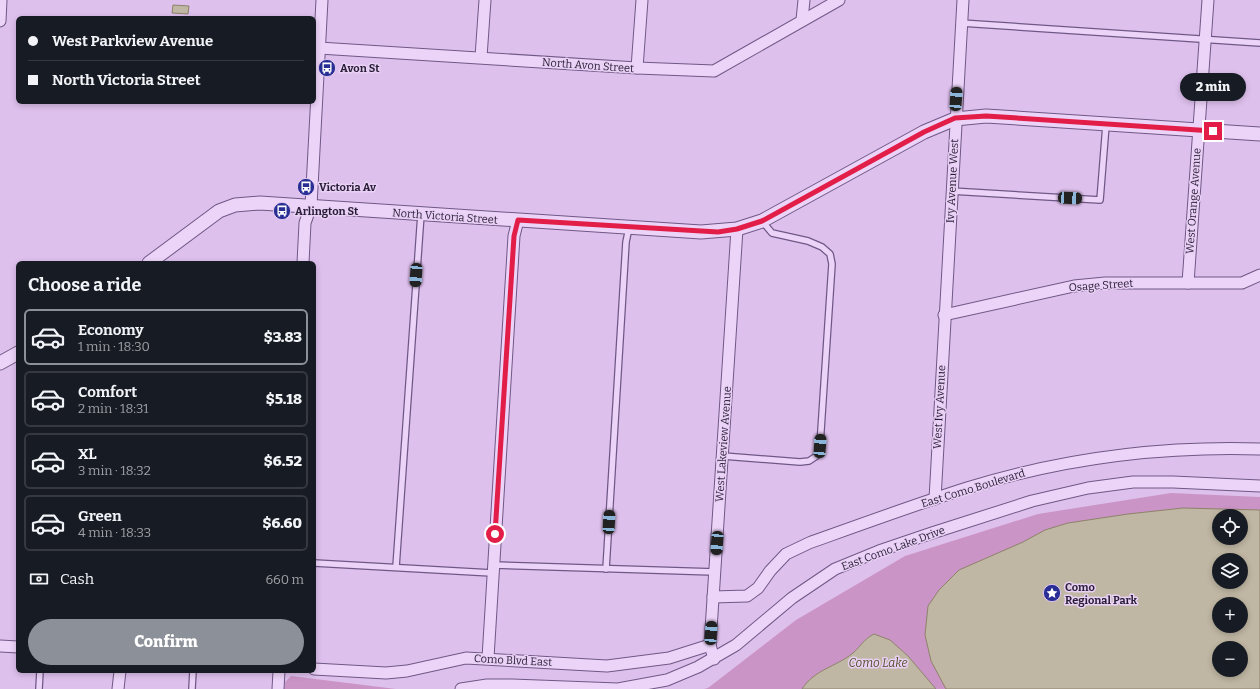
<!DOCTYPE html>
<html lang="en">
<head>
<meta charset="utf-8">
<style>
  :root { --surface:#171b24; --page:#242831; --text:#f1f3f6; --muted:#9ea1a6; --line:#363941; --accent:#8c9099 }
  body { margin:0; font-family:Bitter,serif; background:var(--page); color:var(--text); height:100vh; display:flex; flex-direction:column; font-size:15px; white-space:nowrap }
  * { box-sizing:border-box; margin:0 }
  p { font-size:13px; color:var(--muted) }
  .icon { flex:none; width:22px; height:22px; fill:none; stroke:currentColor; stroke-width:2; stroke-linecap:round; stroke-linejoin:round }
  .map { position:relative; flex:1; overflow:hidden }
  .side { position:absolute; left:16px; top:261px; width:300px; height:412px; display:flex; flex-direction:column; background:var(--surface); border-radius:6px; box-shadow:0 2px 6px #0003 }
  .side>* { flex:none }
  .hud { position:absolute; left:16px; top:16px; width:300px; height:88px; border-radius:6px; box-shadow:0 2px 6px #0003; display:grid; align-content:center; height:88px; padding:0 12px; background:var(--surface) }
  .buttons { position:absolute; left:1212px; top:509px; display:grid; gap:8px }
  .buttons a { display:grid; place-items:center; width:36px; height:36px; border-radius:50%; background:var(--surface); box-shadow:0 2px 6px #0003; font-size:20px }
  .end { position:absolute; width:18px; height:18px; margin:-9px; border:5px solid #e11d48; background:#fff; box-shadow:0 0 0 2px #fff }
  .from { border-radius:50% }
  .bubble { position:absolute; height:28px; border-radius:14px; background:var(--surface); box-shadow:0 2px 6px #0003; font-size:13px; font-weight:800; line-height:28px; text-align:center }
  .car { position:absolute; width:12px; height:24px; margin:-12px -6px; border-radius:5px; box-shadow:0 0 3px 1px #0007; background:linear-gradient(#222 24%,#8ab4d8 0 40%,#222 0 76%,#8ab4d8 0 86%,#222 0) }
  .hud b { display:flex; align-items:center; gap:14px; height:38px; font-size:15px }
  .hud b+b { border-top:1px solid var(--line) }
  .hud i { width:10px; height:10px; background:var(--text) }
  ul { padding:0; list-style:none }
  li { display:flex; align-items:center; gap:12px; height:56px; margin:0 8px 6px; padding:0 4px; border:2px solid var(--line); border-radius:6px }
  li div { flex:1 }
  li b { display:block; font-size:15px }
  li em { font-style:normal; font-weight:800 }
  li.on { border-color:var(--accent) }
  li>.icon { width:36px; height:36px; stroke-width:1.5 }
  h2 { padding:0 12px; font-size:18px; line-height:48px }
  .pay { display:flex; align-items:center; gap:10px; height:44px; padding:0 12px; font-size:15px }
  .pay p { margin-inline-start:auto }
  .cta { display:flex; gap:8px; margin-top:auto; padding:8px 12px }
  .cta a { flex:1; height:46px; border-radius:24px; background:var(--accent); color:#fff; font-size:16px; font-weight:800; line-height:46px; text-align:center }
  .map>svg:first-child { display:block }
  .green { fill:#cb94c7; fill-rule:evenodd }
  .water { fill:#bfb6a3; stroke:#8d836a; fill-rule:evenodd }
  .lines { fill:none; stroke-linecap:round; stroke-linejoin:round }
  .service-casing { stroke:#6f5886; stroke-width:8 }
  .minor-casing { stroke:#6f5886; stroke-width:13 }
  .tertiary-casing { stroke:#6f5886; stroke-width:15 }
  .service { stroke:#ecd3f8; stroke-width:5.5 }
  .minor { stroke:#ecd3f8; stroke-width:11 }
  .tertiary { stroke:#ecd3f8; stroke-width:13 }
  .route { stroke:#e11d48; stroke-width:5 }
  .labels { text-anchor:middle; stroke-width:3; stroke-linejoin:round; paint-order:stroke }
  .street-label { font-size:11px; fill:#281d36; stroke:#e9d0f5 }
  .poi-label { font-size:11px; font-weight:bold; fill:#281d36; stroke:#e9d0f5; text-anchor:start }
  .water-label { font-size:12px; font-style:italic; fill:#56512c; stroke:#e9d0f5 }
</style>
</head>
<body>
<div class="map">
<svg width="1260" height="689" viewBox="0 0 1260 689">
  <rect width="100%" height="100%" fill="#dec0ed"/>
  <!-- green -->
  <g class="green">
    <path d="M1171,493L1260,497V689H704L708,688L796,620L905,556L1038,514ZM1219,516H1241V538H1219ZM1219,560H1241V582H1219ZM1219,604H1241V626H1219ZM1219,648H1241V670H1219Z"/>
    <polygon points="291,676 396,689 284,689 285,682"/>
  </g>
  <!-- water -->
  <g class="water">
    <polygon points="173,5 189,6 188,14 172,13"/>
    <path d="M1183,508L1260,510V689H946L931,661L925,635L928,606L939,590L959,570L1023,542L1045,530L1068,523L1128,514ZM1219,516H1241V538H1219ZM1219,560H1241V582H1219ZM1219,604H1241V626H1219ZM1219,648H1241V670H1219Z"/>
    <path d="M874,634L890,640L908,656L936,689H802C815,669 836,667 853,653C861,646 864,639 874,634Z"/>
  </g>
  <g class="lines">
    <defs>
      <g id="service">
        <polyline points="961,23 1260,43"/>
        <polyline points="951,191 1100,200 1106,125"/>
        <polyline points="723,456 800,462 809,461 818,455 820,445 832,264 830,254 822,247 808,241 772,233 762,221"/>
        <polyline points="314,563 492,573"/>
        <polyline points="493,565 715,572"/>
        <polyline points="396,567 421,214"/>
        <polyline points="606,569 626,242 629,228"/>
        <polyline points="39,689 40,671"/>
        <polyline points="192,689 193,671"/>
      </g>
      <g id="minor">
        <polyline points="802,20 804,0"/>
        <polyline points="0,21 1,0"/>
        <polyline points="319,48 637,68 714,71 839,0"/>
        <polyline points="481,57 485,0"/>
        <polyline points="637,68 642,0"/>
        <polyline points="303,263 305,223 311,206 322,0"/>
        <polyline points="1188,283 1208,0"/>
        <polyline points="944,315 1074,286 1105,283 1242,283 1260,275"/>
        <polyline points="935,499 963,0"/>
        <path d="M713,597L747,596L758,588L770,571L786,554L809,543C862,524 914,505 967,488C1061,459 1162,446 1260,449"/>
        <polyline points="0,646 18,647"/>
        <polyline points="488,658 514,236 518,220"/>
        <polyline points="714,659 710,645 737,229"/>
        <polyline points="314,669 386,673 407,671 466,658 607,666 669,658 710,645"/>
        <polyline points="118,689 120,671"/>
        <polyline points="278,689 279,671"/>
        <polyline points="461,689 487,685 512,685 618,689 667,680 698,667 736,645 792,598 835,569 879,551 932,533 1032,501 1088,488 1133,482 1173,482 1260,486"/>
      </g>
      <g id="tertiary">
        <polyline points="149,263 219,211 235,205 260,203 701,232 737,229 762,221 924,132 955,119 986,116 1260,134"/>
        <polyline points="0,363 18,353"/>
      </g>
    </defs>
    <!-- service casing -->
    <use href="#service" class="service-casing"/>
    <!-- minor casing -->
    <use href="#minor" class="minor-casing"/>
    <!-- tertiary casing -->
    <use href="#tertiary" class="tertiary-casing"/>
    <!-- service -->
    <use href="#service" class="service"/>
    <!-- minor -->
    <use href="#minor" class="minor"/>
    <!-- tertiary -->
    <use href="#tertiary" class="tertiary"/>
  </g>
  <g class="lines">
    <!-- route -->
    <polyline class="route" points="495,534 514,236 518,220 718,232 737,229 762,221 924,132 955,118 986,116 1213,131"/>
  </g>
  <!-- icons -->
  <defs>
    <symbol id="bus-disc" viewBox="-11 -11 22 22"><circle r="9.5" fill="#292e95" stroke="#e9d0f5"/><path d="M-5-6H5V4H4V6H2V4H-2V6H-4V4H-5ZM-3.5-4V0h7V-4ZM-3.5 1.2v1.5H-2V1.2ZM2 1.2v1.5H3.5V1.2Z" fill="#fff"/></symbol>
    <symbol id="sight-disc" viewBox="-11 -11 22 22"><circle r="9.5" fill="#292e95" stroke="#e9d0f5"/><path d="M0-6L1.8-2.2L6-1.7L2.9 1.2L3.7 5.4L0 3.3L-3.7 5.4L-2.9 1.2L-6-1.7L-1.8-2.2Z" fill="#fff"/></symbol>
  </defs>
  <g fill-rule="evenodd">
    <use href="#bus-disc" x="317" y="58" width="20" height="20"/>
    <use href="#bus-disc" x="296" y="177" width="20" height="20"/>
    <use href="#bus-disc" x="272" y="201" width="20" height="20"/>
    <use href="#sight-disc" x="1042" y="583" width="20" height="20"/>
  </g>
  <g class="labels">
    <!-- street labels -->
    <g class="street-label">
      <text transform="translate(588 65) rotate(4)" y="4">North Avon Street</text>
      <text transform="translate(952 181) rotate(-87)" y="4">Ivy Avenue West</text>
      <text transform="translate(1193 201) rotate(-86)" y="4">West Orange Avenue</text>
      <text transform="translate(445 216) rotate(4)" y="4">North Victoria Street</text>
      <text transform="translate(1101 285) rotate(-4)" y="4">Osage Street</text>
      <text transform="translate(939 407) rotate(-87)" y="4">West Ivy Avenue</text>
      <text transform="translate(723 444) rotate(-86)" y="4">West Lakeview Avenue</text>
      <text transform="translate(973 488) rotate(-17)" y="4">East Como Boulevard</text>
      <text transform="translate(893 548) rotate(-20)" y="4">East Como Lake Drive</text>
      <text transform="translate(513 660) rotate(3)" y="4">Como Blvd East</text>
    </g>
    <!-- poi labels -->
    <g class="poi-label">
      <text x="340" y="72">Avon St</text>
      <text x="319" y="191">Victoria Av</text>
      <text x="295" y="215">Arlington St</text>
      <text x="1065" y="591">Como<tspan x="1065" dy="13">Regional Park</tspan></text>
    </g>
    <!-- water labels -->
    <g class="water-label">
      <text x="878" y="667">Como Lake</text>
    </g>
  </g>
</svg>
<div class="buttons">
<a><svg class="icon" aria-label="locate" viewBox="0 0 24 24"><circle cx="12" cy="12" r="6"/><path d="M12 2v4M12 18v4M2 12h4M18 12h4"/></svg></a>
<a><svg class="icon" aria-label="layers" viewBox="0 0 24 24"><path d="M12 4l9 5-9 5-9-5zM3 14l9 5 9-5"/></svg></a>
<a>+</a>
<a>−</a>
</div>
<i class="end from" style="left:495px;top:534px"></i>
<i class="end" style="left:1213px;top:131px"></i>
<div class="bubble" style="left:1180px;top:73px;width:66px">2 min</div>
<i class="car" style="left:956px;top:99px;rotate:4deg"></i>
<i class="car" style="left:1070px;top:198px;rotate:93deg"></i>
<i class="car" style="left:416px;top:275px;rotate:184deg"></i>
<i class="car" style="left:820px;top:446px;rotate:4deg"></i>
<i class="car" style="left:609px;top:522px;rotate:3deg"></i>
<i class="car" style="left:717px;top:543px;rotate:184deg"></i>
<i class="car" style="left:711px;top:633px;rotate:4deg"></i>
<div class="hud">
<b><i class="from"></i>West Parkview Avenue</b>
<b><i></i>North Victoria Street</b>
</div>
<section class="side">
<h2>Choose a ride</h2>
<ul>
<li class="on"><svg class="icon" aria-label="car" viewBox="0 0 24 24"><path d="M5 17H2v-5l4-1 3-4h7l3 4 3 1v5h-3M9 17h6M6 11h13"/><circle cx="7" cy="17" r="2"/><circle cx="17" cy="17" r="2"/></svg><div><b>Economy</b><p>1 min · 18:30</p></div><em>$3.83</em></li>
<li><svg class="icon" aria-label="car" viewBox="0 0 24 24"><path d="M5 17H2v-5l4-1 3-4h7l3 4 3 1v5h-3M9 17h6M6 11h13"/><circle cx="7" cy="17" r="2"/><circle cx="17" cy="17" r="2"/></svg><div><b>Comfort</b><p>2 min · 18:31</p></div><em>$5.18</em></li>
<li><svg class="icon" aria-label="car" viewBox="0 0 24 24"><path d="M5 17H2v-5l4-1 3-4h7l3 4 3 1v5h-3M9 17h6M6 11h13"/><circle cx="7" cy="17" r="2"/><circle cx="17" cy="17" r="2"/></svg><div><b>XL</b><p>3 min · 18:32</p></div><em>$6.52</em></li>
<li><svg class="icon" aria-label="car" viewBox="0 0 24 24"><path d="M5 17H2v-5l4-1 3-4h7l3 4 3 1v5h-3M9 17h6M6 11h13"/><circle cx="7" cy="17" r="2"/><circle cx="17" cy="17" r="2"/></svg><div><b>Green</b><p>4 min · 18:33</p></div><em>$6.60</em></li>
</ul>
<div class="pay"><svg class="icon" aria-label="cash" viewBox="0 0 24 24"><path d="M3 7h18v10H3z"/><circle cx="12" cy="12" r="2"/></svg>Cash<p>660 m</p></div>
<div class="cta"><a>Confirm</a></div>
</section>
</div>
</body>
</html>
